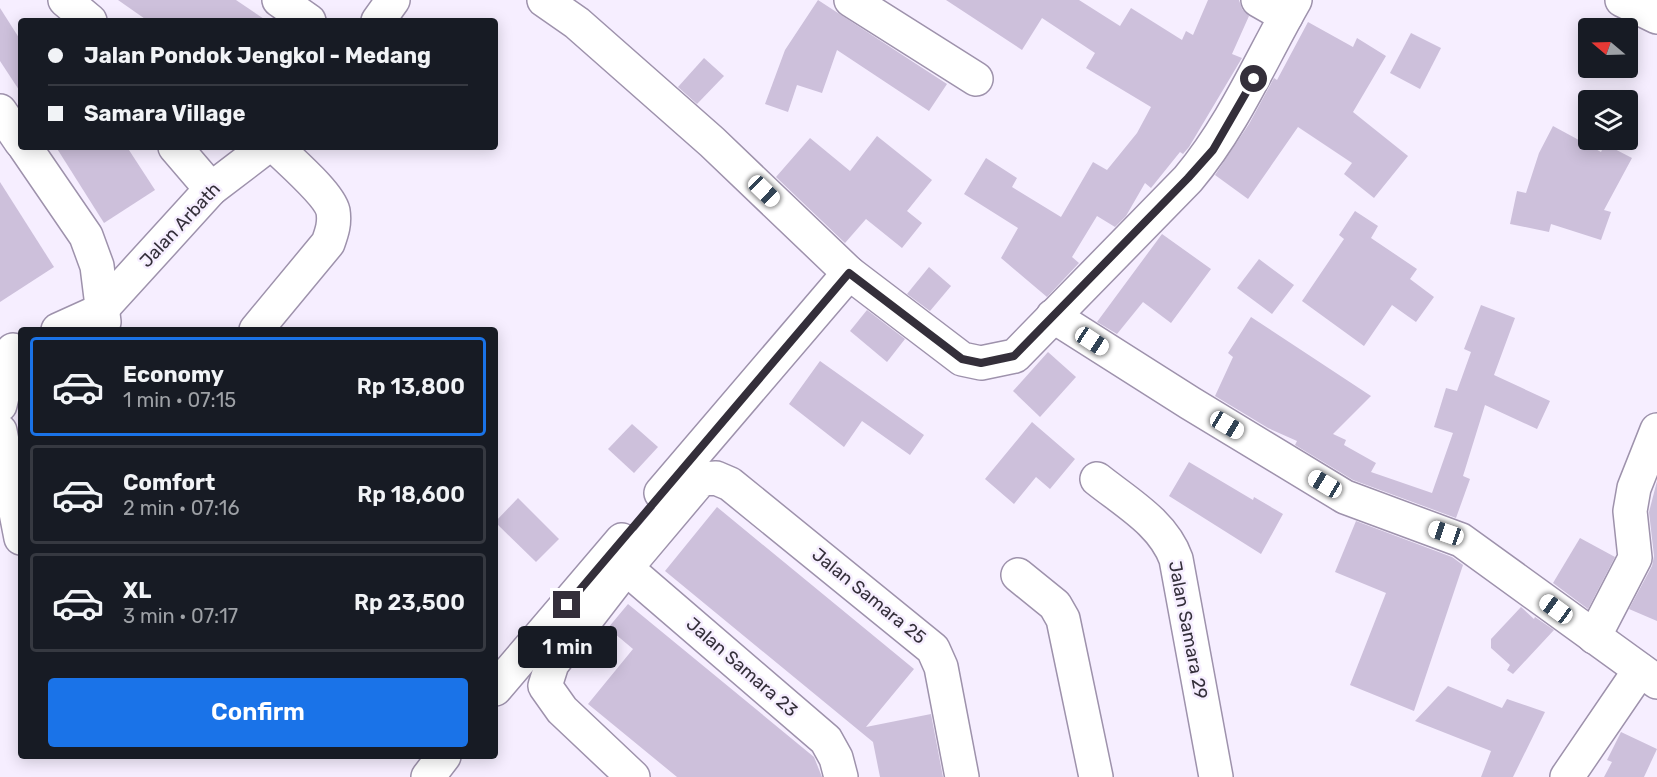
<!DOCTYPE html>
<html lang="en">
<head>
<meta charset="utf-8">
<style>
  :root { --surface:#171b24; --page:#20242c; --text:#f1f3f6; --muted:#9ea1a6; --line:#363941; --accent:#1a73e8 }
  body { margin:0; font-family:Rubik,sans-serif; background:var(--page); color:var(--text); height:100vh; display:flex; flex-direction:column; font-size:22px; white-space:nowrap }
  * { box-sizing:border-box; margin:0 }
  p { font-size:20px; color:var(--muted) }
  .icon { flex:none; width:33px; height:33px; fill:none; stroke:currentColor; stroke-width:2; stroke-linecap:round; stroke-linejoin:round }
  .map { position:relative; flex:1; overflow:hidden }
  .drawer { position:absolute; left:18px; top:327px; width:480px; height:432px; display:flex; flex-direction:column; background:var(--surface); border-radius:6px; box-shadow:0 3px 15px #0003 }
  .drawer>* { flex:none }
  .banner { position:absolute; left:18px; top:18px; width:480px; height:132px; border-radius:6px; box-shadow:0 3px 15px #0003; display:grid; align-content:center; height:132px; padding:0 30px; background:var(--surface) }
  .needle { width:39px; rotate:289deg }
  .controls { position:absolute; left:1578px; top:18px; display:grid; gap:12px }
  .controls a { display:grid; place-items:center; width:60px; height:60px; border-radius:6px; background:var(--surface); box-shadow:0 3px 15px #0003; font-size:30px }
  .end { position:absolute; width:27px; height:27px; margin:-14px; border:8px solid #342f3a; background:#fff; box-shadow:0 0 0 3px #fff }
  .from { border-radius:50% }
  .bubble { position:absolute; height:42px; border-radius:6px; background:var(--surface); box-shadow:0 3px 15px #0003; font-size:20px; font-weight:600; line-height:42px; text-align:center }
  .car { position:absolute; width:18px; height:36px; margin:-18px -9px; border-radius:8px; box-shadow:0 0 4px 2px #0007; background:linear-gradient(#fff 24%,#345 0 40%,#fff 0 76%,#345 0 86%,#fff 0) }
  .banner b { display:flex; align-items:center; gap:21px; height:57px; font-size:22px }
  .banner b+b { border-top:2px solid var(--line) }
  .banner i { width:15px; height:15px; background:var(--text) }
  ul { padding:10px 0 0; list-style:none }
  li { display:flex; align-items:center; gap:18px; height:99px; margin:0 12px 9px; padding:0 18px; border:3px solid var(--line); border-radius:6px }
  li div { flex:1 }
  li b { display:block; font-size:22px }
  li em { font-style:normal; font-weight:600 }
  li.active { border-color:var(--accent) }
  li>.icon { width:54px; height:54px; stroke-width:1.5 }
  .cta { display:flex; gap:12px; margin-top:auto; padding:12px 30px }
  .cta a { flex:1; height:69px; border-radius:6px; background:var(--accent); color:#fff; font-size:24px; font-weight:600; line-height:69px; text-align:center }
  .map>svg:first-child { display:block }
  .building { fill:#cdc0db }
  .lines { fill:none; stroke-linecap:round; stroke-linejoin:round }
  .minor-casing { stroke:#9e92ac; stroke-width:36 }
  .minor { stroke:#fff; stroke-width:33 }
  .route { stroke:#342f3a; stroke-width:8 }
  .labels { text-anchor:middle; stroke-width:5; stroke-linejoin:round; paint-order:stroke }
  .street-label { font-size:18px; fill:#342f3a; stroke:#f6eeff }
</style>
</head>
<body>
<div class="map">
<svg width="1657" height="777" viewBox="0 0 1657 777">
  <rect width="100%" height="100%" fill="#f6eeff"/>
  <!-- building -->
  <g class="building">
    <polygon points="118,0 236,0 267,21 148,21"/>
    <polygon points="818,0 947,84 929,111 837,50 822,93 797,85 788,112 765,104 785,50"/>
    <polygon points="946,0 1079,0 1120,26 1131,8 1182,40 1186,31 1193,35 1208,0 1239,0 1242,9 1249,16 1232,54 1242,58 1189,147 1183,154 1180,152 1151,188 1145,183 1126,216 1115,227 1097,216 1072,257 1079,263 1047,297 1001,258 1018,228 964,194 986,158 1017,178 1012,187 1061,217 1093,162 1107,170 1137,133 1151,107 1086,68 1095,53 1042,18 1022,50"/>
    <polygon points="0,8 21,41 21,93 0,61"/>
    <polygon points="1308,22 1353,47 1357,38 1386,56 1353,112 1408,156 1374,198 1344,174 1352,163 1298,127 1248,199 1215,175 1249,124 1274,78 1277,80"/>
    <polygon points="1411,33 1441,48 1420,89 1390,73"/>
    <polygon points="704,58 724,76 697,104 678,87"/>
    <polygon points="1553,126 1601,152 1605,144 1632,158 1604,210 1611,212 1601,240 1551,224 1549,232 1510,224 1517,191 1526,193 1539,153"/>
    <polygon points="877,136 932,180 907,211 922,223 902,248 866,219 845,243 776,177 810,138 850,171"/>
    <polygon points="56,147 127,147 155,190 104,223"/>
    <polygon points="0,182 54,267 0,302"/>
    <polygon points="1355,211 1378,226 1371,238 1417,269 1410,279 1434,297 1416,322 1392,305 1364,346 1302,301 1344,239 1339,235"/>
    <polygon points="1162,234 1211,269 1171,323 1143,302 1117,334 1097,322"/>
    <polygon points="1259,259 1294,285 1272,314 1237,288"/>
    <polygon points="929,267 951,286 930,311 907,294"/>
    <polygon points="1481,305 1515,318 1494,375 1550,401 1537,429 1485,405 1463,476 1470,479 1456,518 1353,480 1295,445 1297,441 1268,428 1215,396 1233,357 1228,353 1251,317 1371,396 1333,434 1346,440 1344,445 1376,463 1371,472 1432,493 1453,433 1434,427 1446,388 1457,391 1471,352 1464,349"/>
    <polygon points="867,310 905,339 887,362 850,331"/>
    <polygon points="1048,352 1076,377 1040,417 1013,391"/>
    <polygon points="820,361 924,435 910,455 862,421 844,447 789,404"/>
    <polygon points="1032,422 1075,459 1050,489 1036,477 1014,504 985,479"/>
    <polygon points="632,424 658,447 634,473 608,449"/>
    <polygon points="1189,462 1253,500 1254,497 1283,514 1261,554 1169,496"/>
    <polygon points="1657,481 1657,621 1629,609 1652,566 1654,556 1649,512"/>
    <polygon points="518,498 559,539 536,562 495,522"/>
    <polygon points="717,507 914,669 866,727 931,714 943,777 880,777 873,742 665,571"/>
    <polygon points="1356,521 1452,557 1463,565 1414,711 1350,685 1386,593 1335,572"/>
    <polygon points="1580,538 1615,557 1588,609 1553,583"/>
    <polygon points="628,604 814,757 822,777 677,777 588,704 633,649 608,628"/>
    <polygon points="1521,607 1534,619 1535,617 1554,630 1513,674 1507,670 1510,665 1491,648 1491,639"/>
    <polygon points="1448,686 1502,708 1507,699 1545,712 1513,777 1481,777 1491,751 1415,721"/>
    <polygon points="1621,732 1657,749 1644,777 1604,777 1612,762 1607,760"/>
  </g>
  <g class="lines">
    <defs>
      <g id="minor">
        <polyline points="65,0 90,21"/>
        <polyline points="279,0 309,21"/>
        <path d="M544,0L577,23L712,142L849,273L962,359L981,363L1015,356L1188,179C1234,124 1260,61 1295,0"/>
        <polyline points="851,0 976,79"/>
        <polyline points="1258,0 1286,16"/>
        <polyline points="1622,0 1657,17"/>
        <polyline points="378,21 393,0"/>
        <polyline points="0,111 21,142"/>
        <polyline points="25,147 86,236 97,266 104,322"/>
        <polyline points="175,147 211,189"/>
        <polyline points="1053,316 1190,403 1345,497 1461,540 1657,682"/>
        <polyline points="58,330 100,311 211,189 266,147"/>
        <path d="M256,330L328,243C332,232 335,223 333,211C329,194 290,161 276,147"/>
        <polyline points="0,405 13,350"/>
        <polyline points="0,431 21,538"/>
        <path d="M1097,479C1127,503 1163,523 1176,559L1216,777"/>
        <polyline points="661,493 849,273"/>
        <polyline points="626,568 826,740 836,758 841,777"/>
        <polyline points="1018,575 1055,605 1063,619 1096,777"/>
        <polyline points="1594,637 1635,558 1630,511 1634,488 1657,430"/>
        <polyline points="495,689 622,540"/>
        <polyline points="428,777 444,756"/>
        <polyline points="633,777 562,710 545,686 552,664 626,568 701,479 716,478 730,484 933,649 941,667 962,777"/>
        <polyline points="1567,777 1640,670"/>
      </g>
    </defs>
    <!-- minor casing -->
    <use href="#minor" class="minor-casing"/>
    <!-- minor -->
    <use href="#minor" class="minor"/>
  </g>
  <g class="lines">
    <!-- route -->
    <polyline class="route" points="567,605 849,273 962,359 981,363 1014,356 1188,178 1213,150 1254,79"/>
  </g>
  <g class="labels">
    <!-- street labels -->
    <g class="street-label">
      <text transform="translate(180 225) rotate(-47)" y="6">Jalan Arbath</text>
      <text transform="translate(869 596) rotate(39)" y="6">Jalan Samara 25</text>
      <text transform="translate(1188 630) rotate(79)" y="6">Jalan Samara 29</text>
      <text transform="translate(742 667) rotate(41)" y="6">Jalan Samara 23</text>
    </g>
  </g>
</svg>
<div class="controls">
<a><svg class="needle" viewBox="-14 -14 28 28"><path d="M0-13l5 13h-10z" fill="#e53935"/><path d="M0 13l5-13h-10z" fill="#9ea1a6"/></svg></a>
<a><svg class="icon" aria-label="layers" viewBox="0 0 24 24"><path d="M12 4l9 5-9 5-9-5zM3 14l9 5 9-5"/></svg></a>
</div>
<i class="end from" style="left:1254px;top:79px"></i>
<i class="end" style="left:567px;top:605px"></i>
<div class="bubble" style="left:518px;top:626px;width:99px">1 min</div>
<i class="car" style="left:764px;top:191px;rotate:134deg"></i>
<i class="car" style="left:1092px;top:341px;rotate:123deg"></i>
<i class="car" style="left:1227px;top:425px;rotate:121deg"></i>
<i class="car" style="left:1325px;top:484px;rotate:301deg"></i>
<i class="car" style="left:1446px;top:533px;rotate:289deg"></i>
<i class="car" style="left:1556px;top:609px;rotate:306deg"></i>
<div class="banner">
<b><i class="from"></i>Jalan Pondok Jengkol - Medang</b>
<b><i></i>Samara Village</b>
</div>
<section class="drawer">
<ul>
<li class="active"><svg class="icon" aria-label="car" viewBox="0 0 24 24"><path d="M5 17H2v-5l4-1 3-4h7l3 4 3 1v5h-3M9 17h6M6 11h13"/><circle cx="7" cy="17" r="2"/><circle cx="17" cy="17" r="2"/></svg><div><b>Economy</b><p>1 min · 07:15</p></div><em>Rp 13,800</em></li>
<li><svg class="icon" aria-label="car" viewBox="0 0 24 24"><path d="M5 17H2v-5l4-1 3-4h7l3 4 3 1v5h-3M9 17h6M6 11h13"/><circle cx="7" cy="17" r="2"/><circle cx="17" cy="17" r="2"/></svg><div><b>Comfort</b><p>2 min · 07:16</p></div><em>Rp 18,600</em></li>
<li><svg class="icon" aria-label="car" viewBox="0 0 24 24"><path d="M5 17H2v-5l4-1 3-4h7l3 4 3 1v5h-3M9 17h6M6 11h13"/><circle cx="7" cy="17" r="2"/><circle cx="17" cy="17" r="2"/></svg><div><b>XL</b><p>3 min · 07:17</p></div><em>Rp 23,500</em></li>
</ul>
<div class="cta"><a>Confirm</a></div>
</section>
</div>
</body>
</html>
